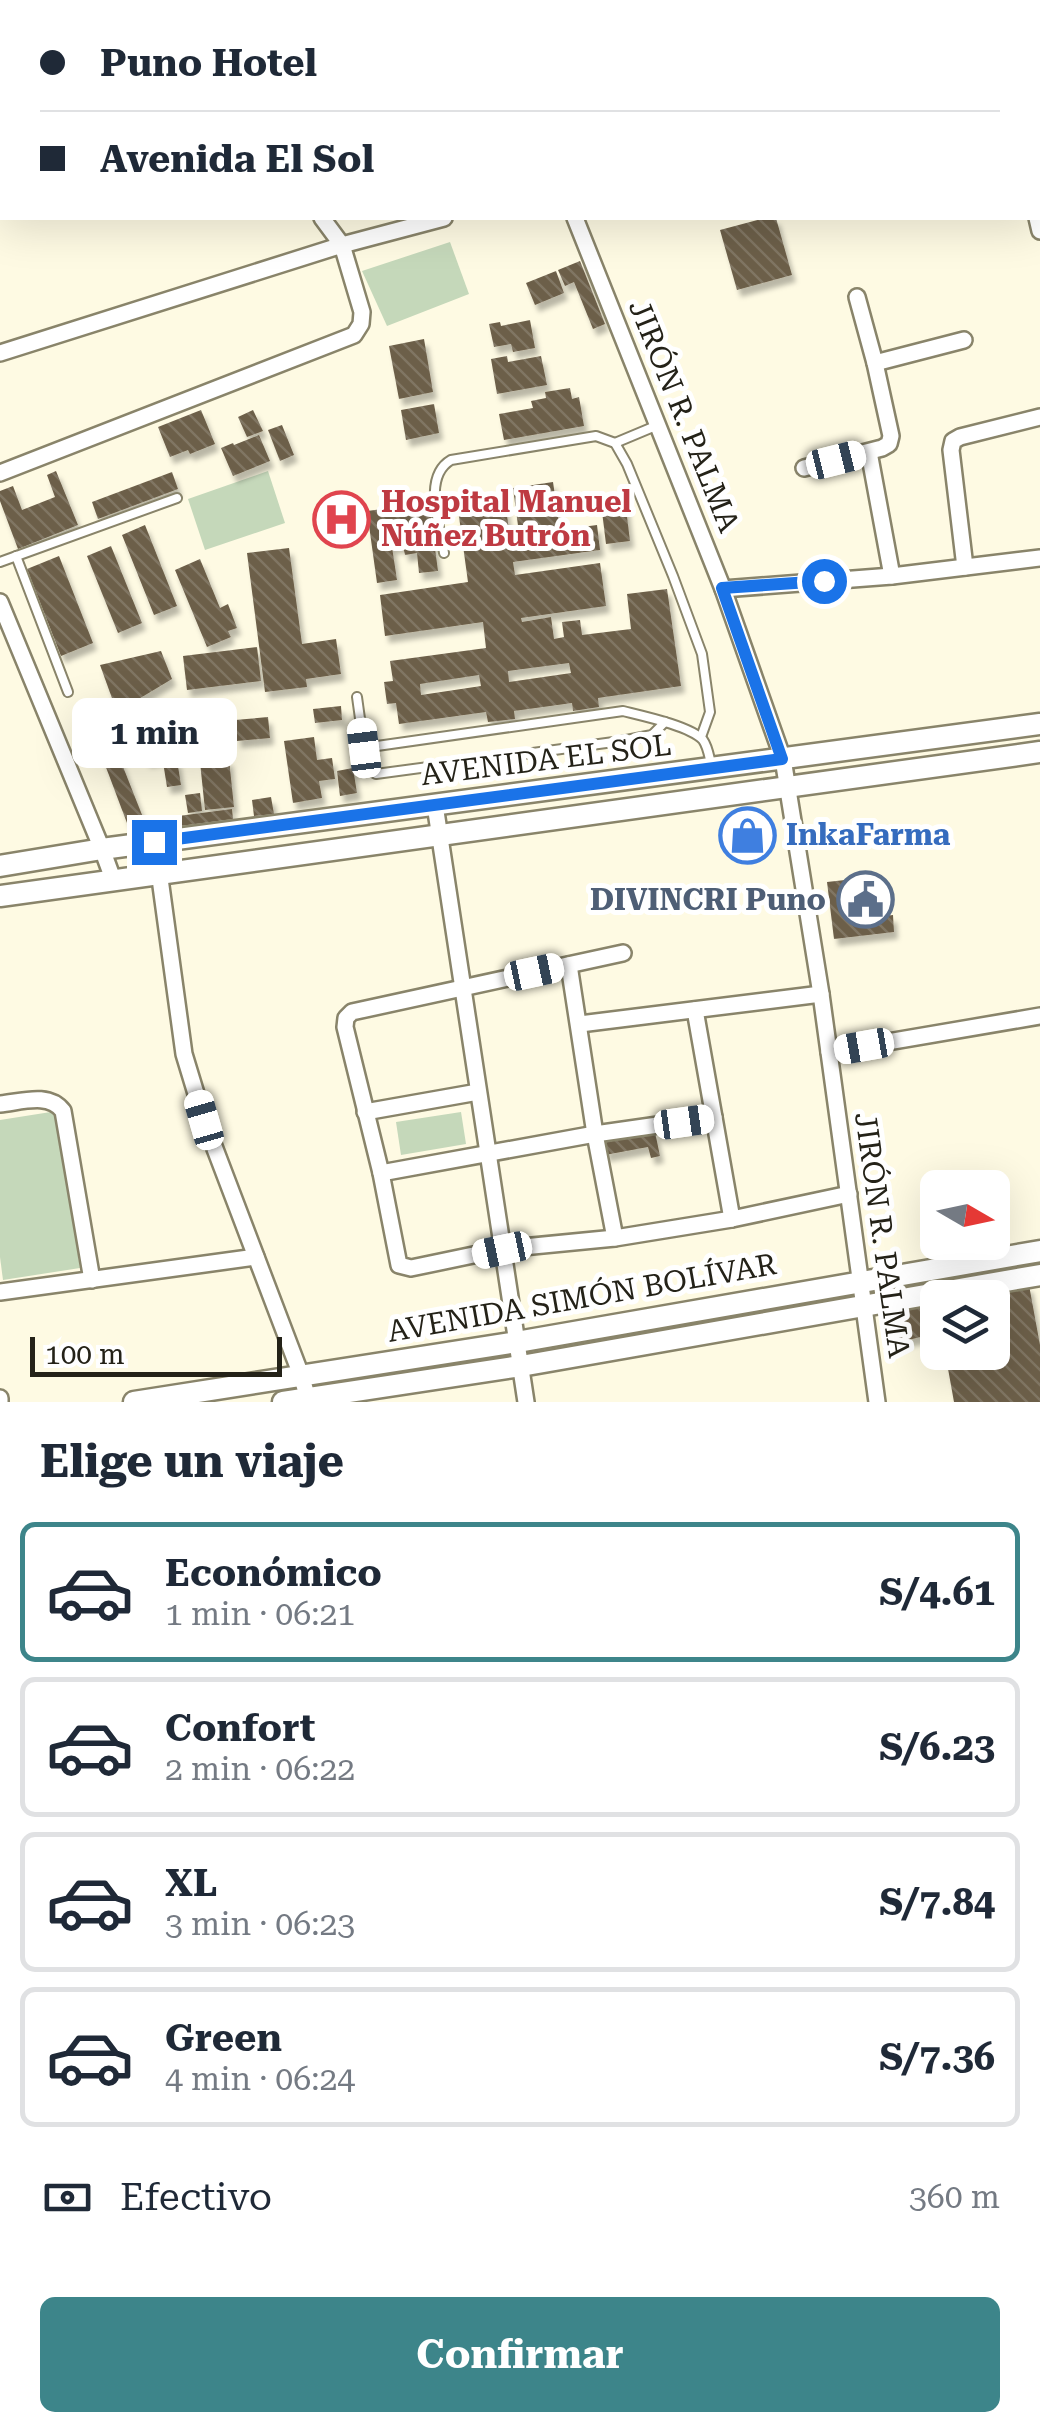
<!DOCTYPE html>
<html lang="es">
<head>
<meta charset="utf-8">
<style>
  :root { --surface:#fff; --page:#f2f2f3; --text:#1f2937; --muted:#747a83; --line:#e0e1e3; --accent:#3d858a }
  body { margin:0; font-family:"Roboto Serif",serif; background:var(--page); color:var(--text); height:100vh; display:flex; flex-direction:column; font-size:38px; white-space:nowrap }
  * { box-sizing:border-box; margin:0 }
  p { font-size:32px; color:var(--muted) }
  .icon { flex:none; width:55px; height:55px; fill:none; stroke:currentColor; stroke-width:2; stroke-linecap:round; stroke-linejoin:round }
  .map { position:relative; height:1402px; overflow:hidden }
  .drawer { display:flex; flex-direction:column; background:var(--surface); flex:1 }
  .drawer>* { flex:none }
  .guide { position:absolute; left:0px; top:0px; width:1040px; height:220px; box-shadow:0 10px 40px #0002; display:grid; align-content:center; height:220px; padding:0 40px; background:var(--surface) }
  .needle { width:65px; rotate:99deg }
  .fabs { position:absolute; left:920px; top:1170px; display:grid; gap:20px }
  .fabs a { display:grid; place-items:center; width:90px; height:90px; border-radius:15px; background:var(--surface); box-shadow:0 10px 40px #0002; font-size:50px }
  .scale { position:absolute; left:30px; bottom:25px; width:252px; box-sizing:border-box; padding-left:10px; border:5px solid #242218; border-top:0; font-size:28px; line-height:35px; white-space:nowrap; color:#242218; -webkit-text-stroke:8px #fff; paint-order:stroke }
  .end { position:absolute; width:45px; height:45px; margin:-22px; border:12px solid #1a73e8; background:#fff; box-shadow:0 0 0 5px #fff }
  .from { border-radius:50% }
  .bubble { position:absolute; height:70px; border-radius:15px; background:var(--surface); box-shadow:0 10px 40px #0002; font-size:32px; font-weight:700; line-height:70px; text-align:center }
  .car { position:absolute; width:30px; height:60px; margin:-30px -15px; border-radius:12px; box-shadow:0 0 8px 2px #0007; background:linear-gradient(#fff 24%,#345 0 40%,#fff 0 76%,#345 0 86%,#fff 0) }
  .guide b { display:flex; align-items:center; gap:35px; height:95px; font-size:38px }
  .guide b+b { border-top:2px solid var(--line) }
  .guide i { width:25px; height:25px; background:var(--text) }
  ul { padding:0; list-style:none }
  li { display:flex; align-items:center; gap:30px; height:140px; margin:0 20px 15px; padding:0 20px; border:5px solid var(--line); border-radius:15px }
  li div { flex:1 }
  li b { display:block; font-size:38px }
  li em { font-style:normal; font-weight:700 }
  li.active { border-color:var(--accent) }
  li>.icon { width:90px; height:90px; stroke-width:1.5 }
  h2 { padding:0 40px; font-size:45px; line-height:120px }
  .pay { display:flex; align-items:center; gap:25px; height:110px; padding:0 40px; font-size:38px }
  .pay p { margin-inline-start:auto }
  .button { display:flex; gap:20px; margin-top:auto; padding:20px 40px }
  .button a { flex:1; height:115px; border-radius:15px; background:var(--accent); color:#fff; font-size:40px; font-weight:700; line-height:115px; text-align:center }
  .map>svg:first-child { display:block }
  .garden { fill:#c5d8ba }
  .building { fill:url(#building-back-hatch); fill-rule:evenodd; filter:url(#shadow) }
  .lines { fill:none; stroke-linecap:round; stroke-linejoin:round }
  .lane-casing { stroke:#89846a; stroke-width:12 }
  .street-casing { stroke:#89846a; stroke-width:20 }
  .secondary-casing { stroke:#89846a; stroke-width:25 }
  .lane { stroke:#fff; stroke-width:8 }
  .street { stroke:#fff; stroke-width:15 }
  .secondary { stroke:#fff; stroke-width:20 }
  .route { stroke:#1a73e8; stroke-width:12 }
  .labels { text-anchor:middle; stroke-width:10; stroke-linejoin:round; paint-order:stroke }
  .street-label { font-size:30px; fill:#242218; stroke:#fff }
  .health-label { font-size:30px; font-weight:bold; fill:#be3a42; stroke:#fff; text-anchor:start }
  .shop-label { font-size:30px; font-weight:bold; fill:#366cbe; stroke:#fff; text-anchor:start }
  .service-label { font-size:30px; font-weight:bold; fill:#4e5e75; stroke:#fff; text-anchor:end }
</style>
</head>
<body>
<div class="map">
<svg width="1040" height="1402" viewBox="0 0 1040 1402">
  <defs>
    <pattern id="building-back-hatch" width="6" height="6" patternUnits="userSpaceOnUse" patternTransform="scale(2.5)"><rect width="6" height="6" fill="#6c5e48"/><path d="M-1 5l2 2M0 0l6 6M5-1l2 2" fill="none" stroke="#807664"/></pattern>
    <filter id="shadow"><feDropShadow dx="4" dy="7" stdDeviation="2.5" flood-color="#0004"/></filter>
  </defs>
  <rect width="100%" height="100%" fill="#fefae3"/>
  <!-- garden -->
  <g class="garden">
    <polygon points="450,242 469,294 387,326 362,271"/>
    <polygon points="268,471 285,523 205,550 188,499"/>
    <polygon points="57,1111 80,1268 3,1280 0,1257 0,1120"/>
    <polygon points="461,1112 466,1144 401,1155 396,1122"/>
  </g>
  <!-- building -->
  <g class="building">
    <polygon points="765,218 776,218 792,275 737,290 720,230"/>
    <polygon points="580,261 605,324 593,329 574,282 565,286 558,270"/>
    <polygon points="556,271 564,293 535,305 526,283"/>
    <polygon points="530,320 535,348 513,352 511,344 494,347 489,324 500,322 501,326"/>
    <polygon points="424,339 433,392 399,399 389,346"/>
    <polygon points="507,356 508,362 541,356 547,385 497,394 491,359"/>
    <polygon points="570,388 572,399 579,397 584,426 504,440 499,414 533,408 531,401 546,398 545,392"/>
    <polygon points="434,404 439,433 406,440 401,410"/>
    <polygon points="201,410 215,444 190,454 188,450 170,457 158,427"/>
    <polygon points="253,410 263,431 247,437 238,417"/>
    <polygon points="282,425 294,455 280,461 268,430"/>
    <polygon points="259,435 270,461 233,476 221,448 233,443 234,445"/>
    <polygon points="56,471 78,525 18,549 0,501 0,491 13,486 22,510 55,497 47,475"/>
    <polygon points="172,472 178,489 98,519 92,502"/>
    <path d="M553,482L560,530L597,525L600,550L513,562L515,575L600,563L606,606L521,618L522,622L551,617L554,639L564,637L562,622L580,620L582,635L631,629L627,594L667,589L681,686L598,698L599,707L573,711L572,703L514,711L515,719L488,722L486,712L399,724L396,703L387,704L384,682L393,681L390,661L486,648L483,622L385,636L380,595L468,582L457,502L504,496L512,549L521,548L513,488ZM569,663L571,673L509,682L508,671ZM479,675L481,686L421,695L420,684Z"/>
    <polygon points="624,492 630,541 606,544 600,495"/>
    <polygon points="429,503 438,571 419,573 417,553 405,555 403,546 392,547 397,580 377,583 367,511"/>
    <polygon points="145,525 177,606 154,615 122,535"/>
    <polygon points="111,546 142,623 118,633 87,556"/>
    <polygon points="289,548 302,644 336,639 341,674 306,679 307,687 265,692 247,553"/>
    <polygon points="59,556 93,643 61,656 27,569"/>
    <polygon points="200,559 220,608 228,604 237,628 228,631 231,637 207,647 175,570"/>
    <polygon points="257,647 261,681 187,690 183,656"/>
    <polygon points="161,651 172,679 117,712 100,665"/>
    <polygon points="341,706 342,720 315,723 313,709"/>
    <polygon points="268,717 270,738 237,741 235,720"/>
    <polygon points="218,729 220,748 214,748 215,754 188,757 185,733"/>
    <polygon points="173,734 177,756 146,761 143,738"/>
    <polygon points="314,737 317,760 332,758 335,779 319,781 322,798 293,803 284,741"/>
    <polygon points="116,749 146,825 130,831 101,754"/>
    <polygon points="229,759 234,807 205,810 200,762"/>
    <polygon points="177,760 181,785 167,787 163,762"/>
    <polygon points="353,768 357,793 340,796 337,771"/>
    <polygon points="200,793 202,811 188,813 185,795"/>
    <polygon points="271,797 274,814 254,816 252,800"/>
    <polygon points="232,809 233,819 165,828 163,818"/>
    <polygon points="845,880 849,920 893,915 894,932 834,939 827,882"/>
    <polygon points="655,1132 660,1156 651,1158 648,1147 605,1155 603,1143"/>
    <polygon points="1029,1285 1040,1345 1040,1402 954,1402 945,1352 992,1352 992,1298 975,1298 975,1296"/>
    <polygon points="938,1303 938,1333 895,1343 893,1320 899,1309"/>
  </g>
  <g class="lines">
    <defs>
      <g id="lane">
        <polyline points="615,443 658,425"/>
        <path d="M444,553C440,525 422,477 451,460L596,436L615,443L627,464L673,576L702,654L710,712L701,737"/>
        <polyline points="16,556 68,692"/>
        <polyline points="0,562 177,498"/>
        <polyline points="357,697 367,769 376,774 621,741 652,735 665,722"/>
        <path d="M363,748L623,711C643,716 690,726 703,740C708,747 709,756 711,764"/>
      </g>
      <g id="street">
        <polyline points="161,0 163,2"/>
        <polyline points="634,0 635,2"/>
        <polyline points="977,0 978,2"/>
        <polyline points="837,2 842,0"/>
        <polyline points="575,218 723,589 783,759 821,994 877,1402"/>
        <polyline points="1037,218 1040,231"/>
        <polyline points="0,353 342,245 444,218"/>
        <polyline points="875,363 964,340"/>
        <polyline points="869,452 892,576"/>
        <polyline points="804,468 882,448 889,444 891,436 875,363 857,297"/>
        <polyline points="0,473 354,335 361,324 362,312 342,245 322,218"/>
        <polyline points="965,567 951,450 953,441 960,437 1040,417"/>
        <polyline points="723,589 892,576 1040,558"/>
        <polyline points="0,602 102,849 113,879"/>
        <polyline points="435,805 526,1402"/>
        <polyline points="155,842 184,1054 204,1120 301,1375 309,1402"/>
        <polyline points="623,953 352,1012 346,1018 345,1027 381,1173 399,1265 411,1268 502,1249 615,1238 732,1219 849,1194"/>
        <polyline points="569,965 595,1134 615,1238"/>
        <polyline points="695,1010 732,1219"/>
        <polyline points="580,1024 821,994"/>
        <polyline points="829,1052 1040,1016"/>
        <path d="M0,1104C21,1102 49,1092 63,1111L92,1280"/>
        <polyline points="365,1112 478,1092"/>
        <polyline points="381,1173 595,1134 714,1117"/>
        <polyline points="0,1292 256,1257"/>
        <polyline points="0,1398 0,1402"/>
      </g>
      <g id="secondary">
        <polyline points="201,2 204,0"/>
        <polyline points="0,183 2,181"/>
        <polyline points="0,866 102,849 1040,724"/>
        <polyline points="0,896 1040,752"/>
        <polyline points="134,1402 517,1342 1040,1251"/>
        <polyline points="283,1402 521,1366 1040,1275"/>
      </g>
    </defs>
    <!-- lane casing -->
    <use href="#lane" class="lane-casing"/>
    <!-- street casing -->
    <use href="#street" class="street-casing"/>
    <!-- secondary casing -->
    <use href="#secondary" class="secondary-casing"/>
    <!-- lane -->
    <use href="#lane" class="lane"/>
    <!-- street -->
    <use href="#street" class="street"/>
    <!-- secondary -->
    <use href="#secondary" class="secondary"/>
  </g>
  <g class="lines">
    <!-- route -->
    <polyline class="route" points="154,842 782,759 722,588 824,581"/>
  </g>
  <!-- icons -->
  <defs>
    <symbol id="hospital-ring" viewBox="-11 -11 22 22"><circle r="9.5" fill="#fff" stroke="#e0444e" stroke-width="1.5"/><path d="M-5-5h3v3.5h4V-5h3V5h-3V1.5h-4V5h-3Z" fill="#e0444e"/></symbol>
    <symbol id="shop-ring" viewBox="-11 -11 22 22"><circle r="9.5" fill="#fff" stroke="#3f7fe0" stroke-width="1.5"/><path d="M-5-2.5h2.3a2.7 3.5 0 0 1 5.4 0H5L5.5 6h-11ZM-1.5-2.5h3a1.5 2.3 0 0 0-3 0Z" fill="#3f7fe0"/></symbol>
    <symbol id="civic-ring" viewBox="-11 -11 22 22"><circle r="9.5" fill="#fff" stroke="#5c6f8a" stroke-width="1.5"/><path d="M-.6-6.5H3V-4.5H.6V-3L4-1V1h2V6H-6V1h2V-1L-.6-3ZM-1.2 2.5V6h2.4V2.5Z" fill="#5c6f8a"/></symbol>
  </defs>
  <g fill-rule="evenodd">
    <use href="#hospital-ring" x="310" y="488" width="63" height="63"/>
    <use href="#shop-ring" x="716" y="804" width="63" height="63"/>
    <use href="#civic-ring" x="834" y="868" width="63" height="63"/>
  </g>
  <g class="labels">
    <!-- street labels -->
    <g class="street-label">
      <text transform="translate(684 416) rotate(68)" y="10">JIRÓN R. PALMA</text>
      <text transform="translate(546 760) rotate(-7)" y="10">AVENIDA EL SOL</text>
      <text transform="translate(882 1235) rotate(82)" y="10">JIRÓN R. PALMA</text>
      <text transform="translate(582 1298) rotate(-10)" y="10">AVENIDA SIMÓN BOLÍVAR</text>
    </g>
    <!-- health labels -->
    <g class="health-label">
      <text x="381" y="512">Hospital Manuel<tspan x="381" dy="34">Núñez Butrón</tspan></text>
    </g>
    <!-- shop labels -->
    <g class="shop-label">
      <text x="786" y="845">InkaFarma</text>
    </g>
    <!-- service labels -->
    <g class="service-label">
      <text x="826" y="910">DIVINCRI Puno</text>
    </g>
  </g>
</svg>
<div class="fabs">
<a><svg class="needle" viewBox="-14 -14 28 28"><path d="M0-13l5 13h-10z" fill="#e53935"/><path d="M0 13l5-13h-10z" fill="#747a83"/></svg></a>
<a><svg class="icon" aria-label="layers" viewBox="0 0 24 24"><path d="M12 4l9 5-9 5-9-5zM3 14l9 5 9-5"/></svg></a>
</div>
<div class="scale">100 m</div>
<i class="end from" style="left:824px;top:581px"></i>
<i class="end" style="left:154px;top:842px"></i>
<div class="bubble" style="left:72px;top:698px;width:165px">1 min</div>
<i class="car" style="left:836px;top:460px;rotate:76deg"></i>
<i class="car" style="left:364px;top:748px;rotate:353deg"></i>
<i class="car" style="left:534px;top:972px;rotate:78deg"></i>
<i class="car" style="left:864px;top:1046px;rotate:260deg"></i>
<i class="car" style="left:204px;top:1120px;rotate:344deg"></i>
<i class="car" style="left:684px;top:1122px;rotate:82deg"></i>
<i class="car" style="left:502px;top:1250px;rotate:258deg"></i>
<div class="guide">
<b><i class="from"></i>Puno Hotel</b>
<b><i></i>Avenida El Sol</b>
</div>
</div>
<section class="drawer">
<h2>Elige un viaje</h2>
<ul>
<li class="active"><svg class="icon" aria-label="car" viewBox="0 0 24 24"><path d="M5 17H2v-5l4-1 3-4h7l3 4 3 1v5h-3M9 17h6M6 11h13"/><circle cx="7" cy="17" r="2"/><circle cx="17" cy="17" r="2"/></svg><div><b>Económico</b><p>1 min · 06:21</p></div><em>S/4.61</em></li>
<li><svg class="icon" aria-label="car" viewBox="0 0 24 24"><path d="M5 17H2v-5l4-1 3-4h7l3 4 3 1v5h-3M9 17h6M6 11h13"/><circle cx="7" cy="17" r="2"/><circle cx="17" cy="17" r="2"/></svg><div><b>Confort</b><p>2 min · 06:22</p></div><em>S/6.23</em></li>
<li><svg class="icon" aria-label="car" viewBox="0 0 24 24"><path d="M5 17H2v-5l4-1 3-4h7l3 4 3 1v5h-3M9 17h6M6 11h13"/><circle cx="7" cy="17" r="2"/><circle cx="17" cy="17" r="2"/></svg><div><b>XL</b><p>3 min · 06:23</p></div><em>S/7.84</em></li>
<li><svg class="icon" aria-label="car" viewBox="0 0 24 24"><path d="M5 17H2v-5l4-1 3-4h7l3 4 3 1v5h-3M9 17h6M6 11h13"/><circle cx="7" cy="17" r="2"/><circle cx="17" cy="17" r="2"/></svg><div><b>Green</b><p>4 min · 06:24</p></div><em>S/7.36</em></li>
</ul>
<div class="pay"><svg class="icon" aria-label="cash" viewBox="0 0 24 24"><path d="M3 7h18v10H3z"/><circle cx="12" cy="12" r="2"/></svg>Efectivo<p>360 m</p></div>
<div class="button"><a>Confirmar</a></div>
</section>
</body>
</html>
